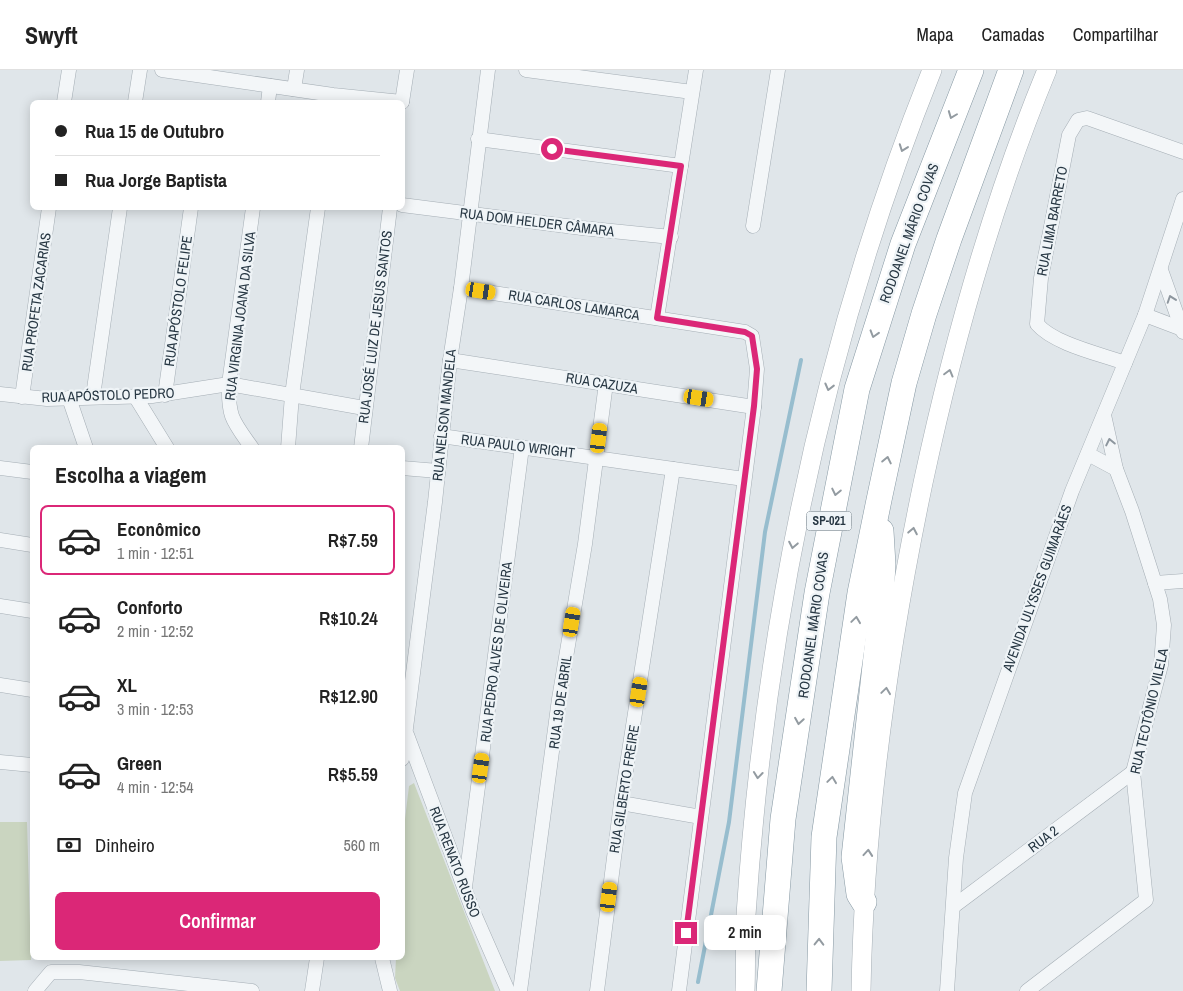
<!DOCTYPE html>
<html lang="pt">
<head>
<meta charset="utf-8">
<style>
  :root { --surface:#fff; --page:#f2f2f2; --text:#222; --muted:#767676; --line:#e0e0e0; --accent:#db2777 }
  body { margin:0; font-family:"Archivo Narrow",sans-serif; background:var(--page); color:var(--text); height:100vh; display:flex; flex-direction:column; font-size:19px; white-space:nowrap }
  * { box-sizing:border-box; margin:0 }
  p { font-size:16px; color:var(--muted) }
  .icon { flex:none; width:28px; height:28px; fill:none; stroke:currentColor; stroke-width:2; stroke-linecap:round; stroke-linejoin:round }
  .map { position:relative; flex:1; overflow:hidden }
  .drawer { position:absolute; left:30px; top:375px; width:375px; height:515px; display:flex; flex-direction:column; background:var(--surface); border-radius:8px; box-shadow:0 2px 12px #0003 }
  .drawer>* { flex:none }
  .banner { position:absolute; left:30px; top:30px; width:375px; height:110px; border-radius:8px; box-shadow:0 2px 12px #0003; display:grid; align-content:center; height:110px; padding:0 25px; background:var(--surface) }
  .end { position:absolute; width:22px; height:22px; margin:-11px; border:6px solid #db2777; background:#fff; box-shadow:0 0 0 2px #fff }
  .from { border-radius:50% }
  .bubble { position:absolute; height:35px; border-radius:8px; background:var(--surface); box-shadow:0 2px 12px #0003; font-size:16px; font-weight:600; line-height:35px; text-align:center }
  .car { position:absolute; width:15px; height:30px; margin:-15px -8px; border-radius:6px; box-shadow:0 0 4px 1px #0007; background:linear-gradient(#f5c518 24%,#345 0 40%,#f5c518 0 76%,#345 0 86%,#f5c518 0) }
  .banner b { display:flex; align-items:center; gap:18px; height:48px; font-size:19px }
  .banner b+b { border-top:1px solid var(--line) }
  .banner i { width:12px; height:12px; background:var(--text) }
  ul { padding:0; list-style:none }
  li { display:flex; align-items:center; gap:15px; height:70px; margin:0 10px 8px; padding:0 15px; border:2px solid transparent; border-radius:8px }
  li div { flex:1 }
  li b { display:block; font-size:19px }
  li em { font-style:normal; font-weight:600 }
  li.on { border-color:var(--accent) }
  li>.icon { width:45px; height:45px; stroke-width:1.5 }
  h2 { padding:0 25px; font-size:22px; line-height:60px }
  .pay { display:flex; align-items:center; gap:12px; height:55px; padding:0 25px; font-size:19px }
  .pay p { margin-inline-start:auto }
  .action { display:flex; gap:10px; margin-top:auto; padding:10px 25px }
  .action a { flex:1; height:58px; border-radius:8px; background:var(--accent); color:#fff; font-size:20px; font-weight:600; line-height:58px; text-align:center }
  header { display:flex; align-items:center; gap:30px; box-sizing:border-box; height:70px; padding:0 25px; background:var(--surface); border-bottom:1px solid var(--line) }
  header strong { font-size:24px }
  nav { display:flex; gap:28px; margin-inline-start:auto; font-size:18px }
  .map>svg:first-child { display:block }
  .green { fill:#cad5c0 }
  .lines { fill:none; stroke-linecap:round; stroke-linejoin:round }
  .stream { stroke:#97bdce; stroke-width:4 }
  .minor-casing { stroke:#a5aeb5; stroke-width:15 }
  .secondary-casing { stroke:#a5aeb5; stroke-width:20 }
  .motorway-casing { stroke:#8597a2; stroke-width:26 }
  .minor { stroke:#f3f6f8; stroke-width:14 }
  .secondary { stroke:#fff; stroke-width:19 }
  .motorway { stroke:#fff; stroke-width:25 }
  .oneway { stroke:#939ba1 }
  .oneway2 { stroke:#8d969e }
  .route { stroke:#db2777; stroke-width:6 }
  .labels { text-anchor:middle; stroke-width:4.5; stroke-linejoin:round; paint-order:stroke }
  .shield { fill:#eff4f7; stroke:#637079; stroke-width:1 }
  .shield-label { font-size:12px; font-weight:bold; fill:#273743 }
  .street-label { font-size:14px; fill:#273743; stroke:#eff4f7 }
</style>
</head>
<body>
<header>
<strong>Swyft</strong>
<nav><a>Mapa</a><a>Camadas</a><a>Compartilhar</a></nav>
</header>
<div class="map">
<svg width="1183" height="921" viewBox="0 0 1183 921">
  <rect width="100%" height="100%" fill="#e0e6ea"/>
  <!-- green -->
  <g class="green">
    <polygon points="414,713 495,921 400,921 395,908 396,888 402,888 402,774 409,716"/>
    <polygon points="0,752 27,752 31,890 0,891"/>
  </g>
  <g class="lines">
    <!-- stream -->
    <polyline class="stream" points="698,912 729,752 765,462 801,290"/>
    <defs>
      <g id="minor">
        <polyline points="162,0 333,25 402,32"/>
        <polyline points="526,0 692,22"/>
        <polyline points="294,19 297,0"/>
        <polyline points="64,32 69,0"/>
        <polyline points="135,32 140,0"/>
        <polyline points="268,32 270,16"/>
        <polyline points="402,32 407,0"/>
        <polyline points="478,69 681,96"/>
        <polyline points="402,135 582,158 671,167"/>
        <polyline points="753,156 778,0"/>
        <polyline points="1161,200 1183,262"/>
        <polyline points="461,218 745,262 752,266 757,299 754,337 679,921"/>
        <polyline points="1145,245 1182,259"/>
        <polyline points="657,248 696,0"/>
        <polyline points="450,290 754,337"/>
        <path d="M1125,293C1100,284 1054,274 1037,254L1041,208L1069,65L1078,50L1087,48L1183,82"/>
        <polyline points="0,324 47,329 152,326 229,314 364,338"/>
        <polyline points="165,325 191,138"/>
        <polyline points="93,326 120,138"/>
        <polyline points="135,326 167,378"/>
        <polyline points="22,327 49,138"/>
        <polyline points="69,328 86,378"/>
        <polyline points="441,366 744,409"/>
        <path d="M252,378C233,351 228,348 229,314L253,138"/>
        <polyline points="288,378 292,325 318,138"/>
        <polyline points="361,378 390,138"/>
        <polyline points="1088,384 1116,399"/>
        <polyline points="0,398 32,402"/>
        <polyline points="402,398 438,401"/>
        <polyline points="0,470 32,475"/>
        <polyline points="1155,513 1183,511"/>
        <polyline points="0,536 32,541"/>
        <polyline points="0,615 32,620"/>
        <polyline points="407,665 473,841 508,921"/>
        <polyline points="402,689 435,432 450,290 461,218 488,0"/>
        <polyline points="0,692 32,695"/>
        <polyline points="621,733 701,747"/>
        <polyline points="465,817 522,377"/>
        <polyline points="954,836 1133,702"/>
        <polyline points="382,888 390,921"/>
        <polyline points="35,921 51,902 79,902 252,921"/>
        <polyline points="312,921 317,888"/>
        <polyline points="520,921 559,629 585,474 606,313"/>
        <polyline points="597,921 621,733 673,399"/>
        <polyline points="947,921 956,788 965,723 1072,421 1145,245 1183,129"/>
        <polyline points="1027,921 1146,830 1133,702 1161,595 1164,555 1160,529 1132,441 1116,399 1104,345"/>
      </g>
      <g id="secondary">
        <path d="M745,921C746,896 745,870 746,845C765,556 824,269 932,0"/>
        <path d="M861,921C864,750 888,580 923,413C953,273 992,133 1047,0"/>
      </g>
      <g id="motorway">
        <polyline points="864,832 859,824 854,787 879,559 883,495 881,461"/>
        <polyline points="769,921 783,749 817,523 857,319 903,174 971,0"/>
        <polyline points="819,921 824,767 860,523 879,430 904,313 924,244 949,169 1011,0"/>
      </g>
    </defs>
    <!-- minor casing -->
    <use href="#minor" class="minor-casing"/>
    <!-- secondary casing -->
    <use href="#secondary" class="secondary-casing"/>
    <!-- motorway casing -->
    <use href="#motorway" class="motorway-casing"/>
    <!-- minor -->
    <use href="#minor" class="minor"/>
    <!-- secondary -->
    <use href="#secondary" class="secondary"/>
    <!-- motorway -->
    <use href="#motorway" class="motorway"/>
  </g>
  <!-- one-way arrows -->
  <defs><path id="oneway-chevron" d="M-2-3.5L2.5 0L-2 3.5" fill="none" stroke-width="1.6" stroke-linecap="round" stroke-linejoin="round" transform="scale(1.25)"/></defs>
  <g class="oneway">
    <use href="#oneway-chevron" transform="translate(952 45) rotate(111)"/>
    <use href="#oneway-chevron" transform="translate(903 78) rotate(110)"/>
    <use href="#oneway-chevron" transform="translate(874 264) rotate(107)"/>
    <use href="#oneway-chevron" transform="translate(949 303) rotate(-75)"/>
    <use href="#oneway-chevron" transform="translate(829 317) rotate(104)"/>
    <use href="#oneway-chevron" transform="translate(887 390) rotate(-78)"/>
    <use href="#oneway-chevron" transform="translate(836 422) rotate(102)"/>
    <use href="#oneway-chevron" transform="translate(913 461) rotate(-79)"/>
    <use href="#oneway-chevron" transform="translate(793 475) rotate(101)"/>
    <use href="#oneway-chevron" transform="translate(856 550) rotate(-82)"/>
    <use href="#oneway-chevron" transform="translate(886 621) rotate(-82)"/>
    <use href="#oneway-chevron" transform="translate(799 651) rotate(99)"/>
    <use href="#oneway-chevron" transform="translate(758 705) rotate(96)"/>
    <use href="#oneway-chevron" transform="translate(832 710) rotate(-82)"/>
    <use href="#oneway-chevron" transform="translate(868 783) rotate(-85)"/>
    <use href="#oneway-chevron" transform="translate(819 872) rotate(-89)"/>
  </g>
  <g class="oneway2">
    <use href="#oneway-chevron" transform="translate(1171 229) rotate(-109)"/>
    <use href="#oneway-chevron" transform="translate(1110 372) rotate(-102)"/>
  </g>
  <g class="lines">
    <!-- route -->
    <polyline class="route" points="552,79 681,96 657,248 745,262 752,266 757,299 754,336 686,863"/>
  </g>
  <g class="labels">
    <!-- shield labels -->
    <rect class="shield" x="806.5" y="441.5" width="45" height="19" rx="4"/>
    <g class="shield-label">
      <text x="829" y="455">SP-021</text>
    </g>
    <!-- street labels -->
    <g class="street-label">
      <text transform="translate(1052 151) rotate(-79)" y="5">RUA LIMA BARRETO</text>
      <text transform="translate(537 152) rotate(7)" y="5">RUA DOM HELDER CÂMARA</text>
      <text transform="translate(909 163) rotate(-70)" y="5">RODOANEL MÁRIO COVAS</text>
      <text transform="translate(178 231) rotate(-82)" y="5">RUA APÓSTOLO FELIPE</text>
      <text transform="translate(36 232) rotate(-82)" y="5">RUA PROFETA ZACARIAS</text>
      <text transform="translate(574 235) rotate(9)" y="5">RUA CARLOS LAMARCA</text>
      <text transform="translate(240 246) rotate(-83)" y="5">RUA VIRGINIA JOANA DA SILVA</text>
      <text transform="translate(375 257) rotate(-83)" y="5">RUA JOSÉ LUIZ DE JESUS SANTOS</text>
      <text transform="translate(602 313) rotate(9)" y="5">RUA CAZUZA</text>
      <text transform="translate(108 325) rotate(-2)" y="5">RUA APÓSTOLO PEDRO</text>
      <text transform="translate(444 345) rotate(-84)" y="5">RUA NELSON MANDELA</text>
      <text transform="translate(518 376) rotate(7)" y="5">RUA PAULO WRIGHT</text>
      <text transform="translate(1037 518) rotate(-70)" y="5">AVENIDA ULYSSES GUIMARÃES</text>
      <text transform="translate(813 555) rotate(-82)" y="5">RODOANEL MÁRIO COVAS</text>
      <text transform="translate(496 582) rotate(-83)" y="5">RUA PEDRO ALVES DE OLIVEIRA</text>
      <text transform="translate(560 632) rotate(-82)" y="5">RUA 19 DE ABRIL</text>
      <text transform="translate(1149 641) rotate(-77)" y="5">RUA TEOTÔNIO VILELA</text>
      <text transform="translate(624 719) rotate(-81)" y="5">RUA GILBERTO FREIRE</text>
      <text transform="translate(1043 769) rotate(-37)" y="5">RUA 2</text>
      <text transform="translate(455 792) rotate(69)" y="5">RUA RENATO RUSSO</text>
    </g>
  </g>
</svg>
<i class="end from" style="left:552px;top:79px"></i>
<i class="end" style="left:686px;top:863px"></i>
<div class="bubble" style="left:704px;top:845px;width:82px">2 min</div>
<i class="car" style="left:481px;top:221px;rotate:99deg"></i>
<i class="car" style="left:699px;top:328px;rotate:99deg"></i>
<i class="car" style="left:599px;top:368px;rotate:7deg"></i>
<i class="car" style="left:572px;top:552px;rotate:9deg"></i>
<i class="car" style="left:639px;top:622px;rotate:9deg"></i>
<i class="car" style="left:481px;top:698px;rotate:8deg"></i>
<i class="car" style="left:609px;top:827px;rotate:7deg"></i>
<div class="banner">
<b><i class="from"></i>Rua 15 de Outubro</b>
<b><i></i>Rua Jorge Baptista</b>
</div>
<section class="drawer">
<h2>Escolha a viagem</h2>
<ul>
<li class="on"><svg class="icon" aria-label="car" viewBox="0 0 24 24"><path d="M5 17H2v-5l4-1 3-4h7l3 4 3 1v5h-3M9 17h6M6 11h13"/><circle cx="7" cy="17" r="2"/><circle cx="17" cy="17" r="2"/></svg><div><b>Econômico</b><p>1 min · 12:51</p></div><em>R$7.59</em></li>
<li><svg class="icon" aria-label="car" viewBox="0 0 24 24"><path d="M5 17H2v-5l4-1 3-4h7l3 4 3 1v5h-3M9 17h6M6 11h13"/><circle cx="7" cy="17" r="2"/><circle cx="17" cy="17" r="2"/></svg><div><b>Conforto</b><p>2 min · 12:52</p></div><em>R$10.24</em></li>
<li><svg class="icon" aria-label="car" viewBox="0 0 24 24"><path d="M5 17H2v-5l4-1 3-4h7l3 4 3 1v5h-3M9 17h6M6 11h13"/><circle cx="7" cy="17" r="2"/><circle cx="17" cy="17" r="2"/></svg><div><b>XL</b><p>3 min · 12:53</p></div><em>R$12.90</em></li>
<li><svg class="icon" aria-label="car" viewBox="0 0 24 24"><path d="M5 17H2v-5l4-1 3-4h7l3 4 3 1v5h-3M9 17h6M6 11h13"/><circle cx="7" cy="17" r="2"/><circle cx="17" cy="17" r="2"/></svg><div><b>Green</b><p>4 min · 12:54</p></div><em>R$5.59</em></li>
</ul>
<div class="pay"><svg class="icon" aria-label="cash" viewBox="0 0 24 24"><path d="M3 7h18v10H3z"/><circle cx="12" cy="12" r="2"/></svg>Dinheiro<p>560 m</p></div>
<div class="action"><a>Confirmar</a></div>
</section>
</div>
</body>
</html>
